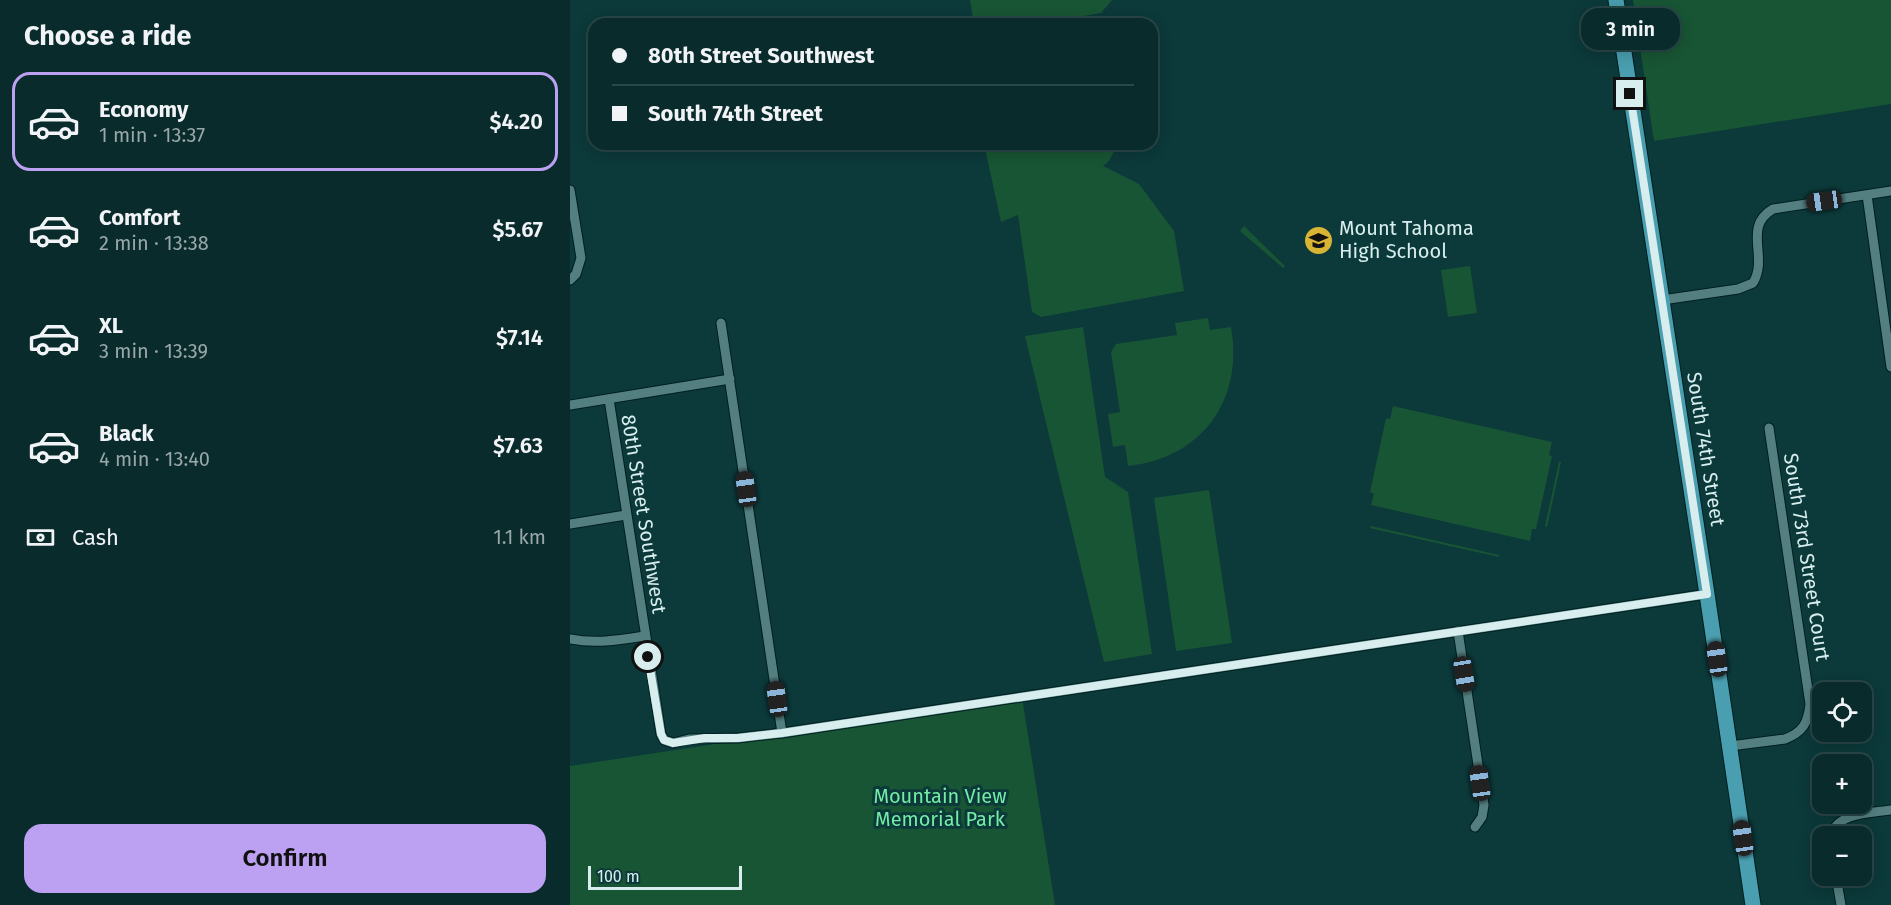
<!DOCTYPE html>
<html lang="en">
<head>
<meta charset="utf-8">
<style>
  :root { --surface:#092b2c; --page:#123334; --text:#f1f3f6; --muted:#99a7a9; --line:#294748; --accent:#bca0f2 }
  body { margin:0; font-family:"Fira Sans",sans-serif; background:var(--page); color:var(--text); height:100vh; display:flex; flex-direction:column; font-size:22px; white-space:nowrap }
  * { box-sizing:border-box; margin:0 }
  p { font-size:20px; color:var(--muted) }
  .icon { flex:none; width:33px; height:33px; fill:none; stroke:currentColor; stroke-width:2; stroke-linecap:round; stroke-linejoin:round }
  .map { position:relative; flex:1; overflow:hidden }
  .details { display:flex; flex-direction:column; background:var(--surface); width:570px }
  .details>* { flex:none }
  .top-card { position:absolute; left:18px; top:18px; width:570px; height:132px; border-radius:18px; box-shadow:0 3px 15px #0003,0 0 0 2px var(--line); display:grid; align-content:center; height:132px; padding:0 24px; background:var(--surface) }
  .controls { position:absolute; left:1242px; top:682px; display:grid; gap:12px }
  .controls a { display:grid; place-items:center; width:60px; height:60px; border-radius:12px; background:var(--surface); box-shadow:0 3px 15px #0003,0 0 0 2px var(--line); font-size:30px }
  .scale { position:absolute; left:18px; bottom:15px; width:154px; box-sizing:border-box; padding-left:6px; border:3px solid #d8eeee; border-top:0; font-size:16px; line-height:21px; white-space:nowrap; color:#d8eeee; -webkit-text-stroke:4px #0c393a; paint-order:stroke }
  .end { position:absolute; width:27px; height:27px; margin:-14px; border:8px solid #d8eeee; background:#111; box-shadow:0 0 0 3px #111 }
  .from { border-radius:50% }
  .bubble { position:absolute; height:42px; border-radius:18px; background:var(--surface); box-shadow:0 3px 15px #0003,0 0 0 2px var(--line); font-size:20px; font-weight:600; line-height:42px; text-align:center }
  .car { position:absolute; width:18px; height:36px; margin:-18px -9px; border-radius:8px; box-shadow:0 0 4px 2px #0007; background:linear-gradient(#222 24%,#8ab4d8 0 40%,#222 0 76%,#8ab4d8 0 86%,#222 0) }
  .top-card b { display:flex; align-items:center; gap:21px; height:57px; font-size:22px }
  .top-card b+b { border-top:2px solid var(--line) }
  .top-card i { width:15px; height:15px; background:var(--text) }
  ul { padding:0; list-style:none }
  li { display:flex; align-items:center; gap:18px; height:99px; margin:0 12px 9px; padding:0 12px; border:3px solid transparent; border-radius:18px }
  li div { flex:1 }
  li b { display:block; font-size:22px }
  li em { font-style:normal; font-weight:600 }
  li.active { border-color:var(--accent) }
  li>.icon { width:54px; height:54px; stroke-width:1.5 }
  h2 { padding:0 24px; font-size:27px; line-height:72px }
  .pay { display:flex; align-items:center; gap:15px; height:66px; padding:0 24px; font-size:22px }
  .pay p { margin-inline-start:auto }
  .primary-button { display:flex; gap:12px; margin-top:auto; padding:12px 24px }
  .primary-button a { flex:1; height:69px; border-radius:18px; background:var(--accent); color:#111; font-size:24px; font-weight:600; line-height:69px; text-align:center }
  main { display:flex; flex:1; min-height:0 }
  .map>svg:first-child { display:block }
  .green { fill:#185534 }
  .lines { fill:none; stroke-linecap:round; stroke-linejoin:round }
  .street-casing { stroke:#001f1f; stroke-width:11 }
  .primary-casing { stroke:#001f1f; stroke-width:17 }
  .street { stroke:#547f80; stroke-width:9 }
  .primary { stroke:#499eaf; stroke-width:15 }
  .route { stroke:#d8eeee; stroke-width:8 }
  .labels { text-anchor:middle; stroke-width:6; stroke-linejoin:round; paint-order:stroke }
  .poi-label { font-size:20px; fill:#d8eeee; stroke:#0c393a; text-anchor:start }
  .street-label { font-size:20px; fill:#d8eeee; stroke:#0c393a }
  .park-label { font-size:20px; fill:#73eca4; stroke:#0c393a }
</style>
</head>
<body>
<main>
<section class="details">
<h2>Choose a ride</h2>
<ul>
<li class="active"><svg class="icon" aria-label="car" viewBox="0 0 24 24"><path d="M5 17H2v-5l4-1 3-4h7l3 4 3 1v5h-3M9 17h6M6 11h13"/><circle cx="7" cy="17" r="2"/><circle cx="17" cy="17" r="2"/></svg><div><b>Economy</b><p>1 min · 13:37</p></div><em>$4.20</em></li>
<li><svg class="icon" aria-label="car" viewBox="0 0 24 24"><path d="M5 17H2v-5l4-1 3-4h7l3 4 3 1v5h-3M9 17h6M6 11h13"/><circle cx="7" cy="17" r="2"/><circle cx="17" cy="17" r="2"/></svg><div><b>Comfort</b><p>2 min · 13:38</p></div><em>$5.67</em></li>
<li><svg class="icon" aria-label="car" viewBox="0 0 24 24"><path d="M5 17H2v-5l4-1 3-4h7l3 4 3 1v5h-3M9 17h6M6 11h13"/><circle cx="7" cy="17" r="2"/><circle cx="17" cy="17" r="2"/></svg><div><b>XL</b><p>3 min · 13:39</p></div><em>$7.14</em></li>
<li><svg class="icon" aria-label="car" viewBox="0 0 24 24"><path d="M5 17H2v-5l4-1 3-4h7l3 4 3 1v5h-3M9 17h6M6 11h13"/><circle cx="7" cy="17" r="2"/><circle cx="17" cy="17" r="2"/></svg><div><b>Black</b><p>4 min · 13:40</p></div><em>$7.63</em></li>
</ul>
<div class="pay"><svg class="icon" aria-label="cash" viewBox="0 0 24 24"><path d="M3 7h18v10H3z"/><circle cx="12" cy="12" r="2"/></svg>Cash<p>1.1 km</p></div>
<div class="primary-button"><a>Confirm</a></div>
</section>
<div class="map">
<svg width="1321" height="905" viewBox="0 0 1321 905">
  <rect width="100%" height="100%" fill="#0c393a"/>
  <!-- green -->
  <g class="green">
    <polygon points="400,0 542,0 531,13 464,24 404,24"/>
    <polygon points="1063,0 1321,0 1321,104 1084,141"/>
    <polygon points="414,144 548,144 539,161 533,166 569,184 604,231 614,291 471,317 462,312 448,215 431,222"/>
    <polygon points="674,226 715,266 713,268 670,231"/>
    <polygon points="900,266 907,313 878,317 871,270"/>
    <path d="M638,318L640,330L661,327C674,400 632,458 558,466L555,445L543,447L538,414L550,412L541,352L546,344L607,335L605,323Z"/>
    <polygon points="513,327 535,477 558,492 582,654 534,662 455,336"/>
    <polygon points="823,406 982,442 979,455 982,456 966,529 962,529 960,541 801,505 804,494 800,492 816,418 820,419"/>
    <polygon points="989,462 991,462 977,527 975,526"/>
    <polygon points="639,490 662,643 606,651 584,498"/>
    <polygon points="801,526 929,555 929,557 800,528"/>
    <polygon points="452,697 485,905 0,905 0,766"/>
  </g>
  <g class="lines">
    <defs>
      <g id="street">
        <polyline points="0,190 11,258 6,274 0,280"/>
        <polyline points="1297,195 1321,367"/>
        <path d="M1092,300L1168,289L1183,283C1199,257 1172,227 1203,209L1321,191"/>
        <polyline points="151,323 212,733"/>
        <polyline points="39,399 91,734 94,740 103,743 119,739 168,738 212,733 1137,594"/>
        <polyline points="0,405 160,379"/>
        <polyline points="0,524 56,515"/>
        <polyline points="888,631 914,805 912,817 905,827"/>
        <path d="M0,639C26,644 49,640 75,636"/>
        <path d="M1160,746L1215,739C1233,732 1238,723 1240,704L1199,428"/>
        <path d="M1261,837C1265,812 1302,813 1321,810"/>
        <polyline points="1266,876 1271,905"/>
      </g>
      <polyline id="primary" points="1046,0 1137,594 1183,905"/>
    </defs>
    <!-- street casing -->
    <use href="#street" class="street-casing"/>
    <!-- primary casing -->
    <use href="#primary" class="primary-casing"/>
    <!-- street -->
    <use href="#street" class="street"/>
    <!-- primary -->
    <use href="#primary" class="primary"/>
  </g>
  <g class="lines">
    <!-- route -->
    <polyline class="route" points="78,657 91,734 94,740 103,743 135,738 168,738 212,733 1137,594 1060,94"/>
  </g>
  <!-- icons -->
  <defs>
    <symbol id="school-disc" viewBox="-11 -11 22 22"><circle r="9.5" fill="#d7b434" stroke="#0c393a"/><path d="M0-5L7-2L0 1L-7-2ZM-4 1L0 2.5L4 1V4Q0 6-4 4Z" fill="#111"/></symbol>
  </defs>
  <g fill-rule="evenodd">
    <use href="#school-disc" x="732" y="224" width="33" height="33"/>
  </g>
  <g class="labels">
    <!-- poi labels -->
    <g class="poi-label">
      <text x="769" y="235">Mount Tahoma<tspan x="769" dy="23">High School</tspan></text>
    </g>
    <!-- street labels -->
    <g class="street-label">
      <text transform="translate(1136 449) rotate(81)" y="7">South 74th Street</text>
      <text transform="translate(74 514) rotate(81)" y="7">80th Street Southwest</text>
      <text transform="translate(1237 557) rotate(81)" y="7">South 73rd Street Court</text>
    </g>
    <!-- park labels -->
    <g class="park-label">
      <text x="370" y="803">Mountain View<tspan x="370" dy="23">Memorial Park</tspan></text>
    </g>
  </g>
</svg>
<div class="controls">
<a><svg class="icon" aria-label="locate" viewBox="0 0 24 24"><circle cx="12" cy="12" r="6"/><path d="M12 2v4M12 18v4M2 12h4M18 12h4"/></svg></a>
<a>+</a>
<a>−</a>
</div>
<div class="scale">100 m</div>
<i class="end from" style="left:78px;top:657px"></i>
<i class="end" style="left:1060px;top:94px"></i>
<div class="bubble" style="left:1011px;top:8px;width:99px">3 min</div>
<i class="car" style="left:1254px;top:201px;rotate:262deg"></i>
<i class="car" style="left:176px;top:489px;rotate:352deg"></i>
<i class="car" style="left:1147px;top:659px;rotate:352deg"></i>
<i class="car" style="left:894px;top:674px;rotate:171deg"></i>
<i class="car" style="left:207px;top:699px;rotate:352deg"></i>
<i class="car" style="left:910px;top:783px;rotate:352deg"></i>
<i class="car" style="left:1173px;top:838px;rotate:352deg"></i>
<div class="top-card">
<b><i class="from"></i>80th Street Southwest</b>
<b><i></i>South 74th Street</b>
</div>
</div>
</main>
</body>
</html>
